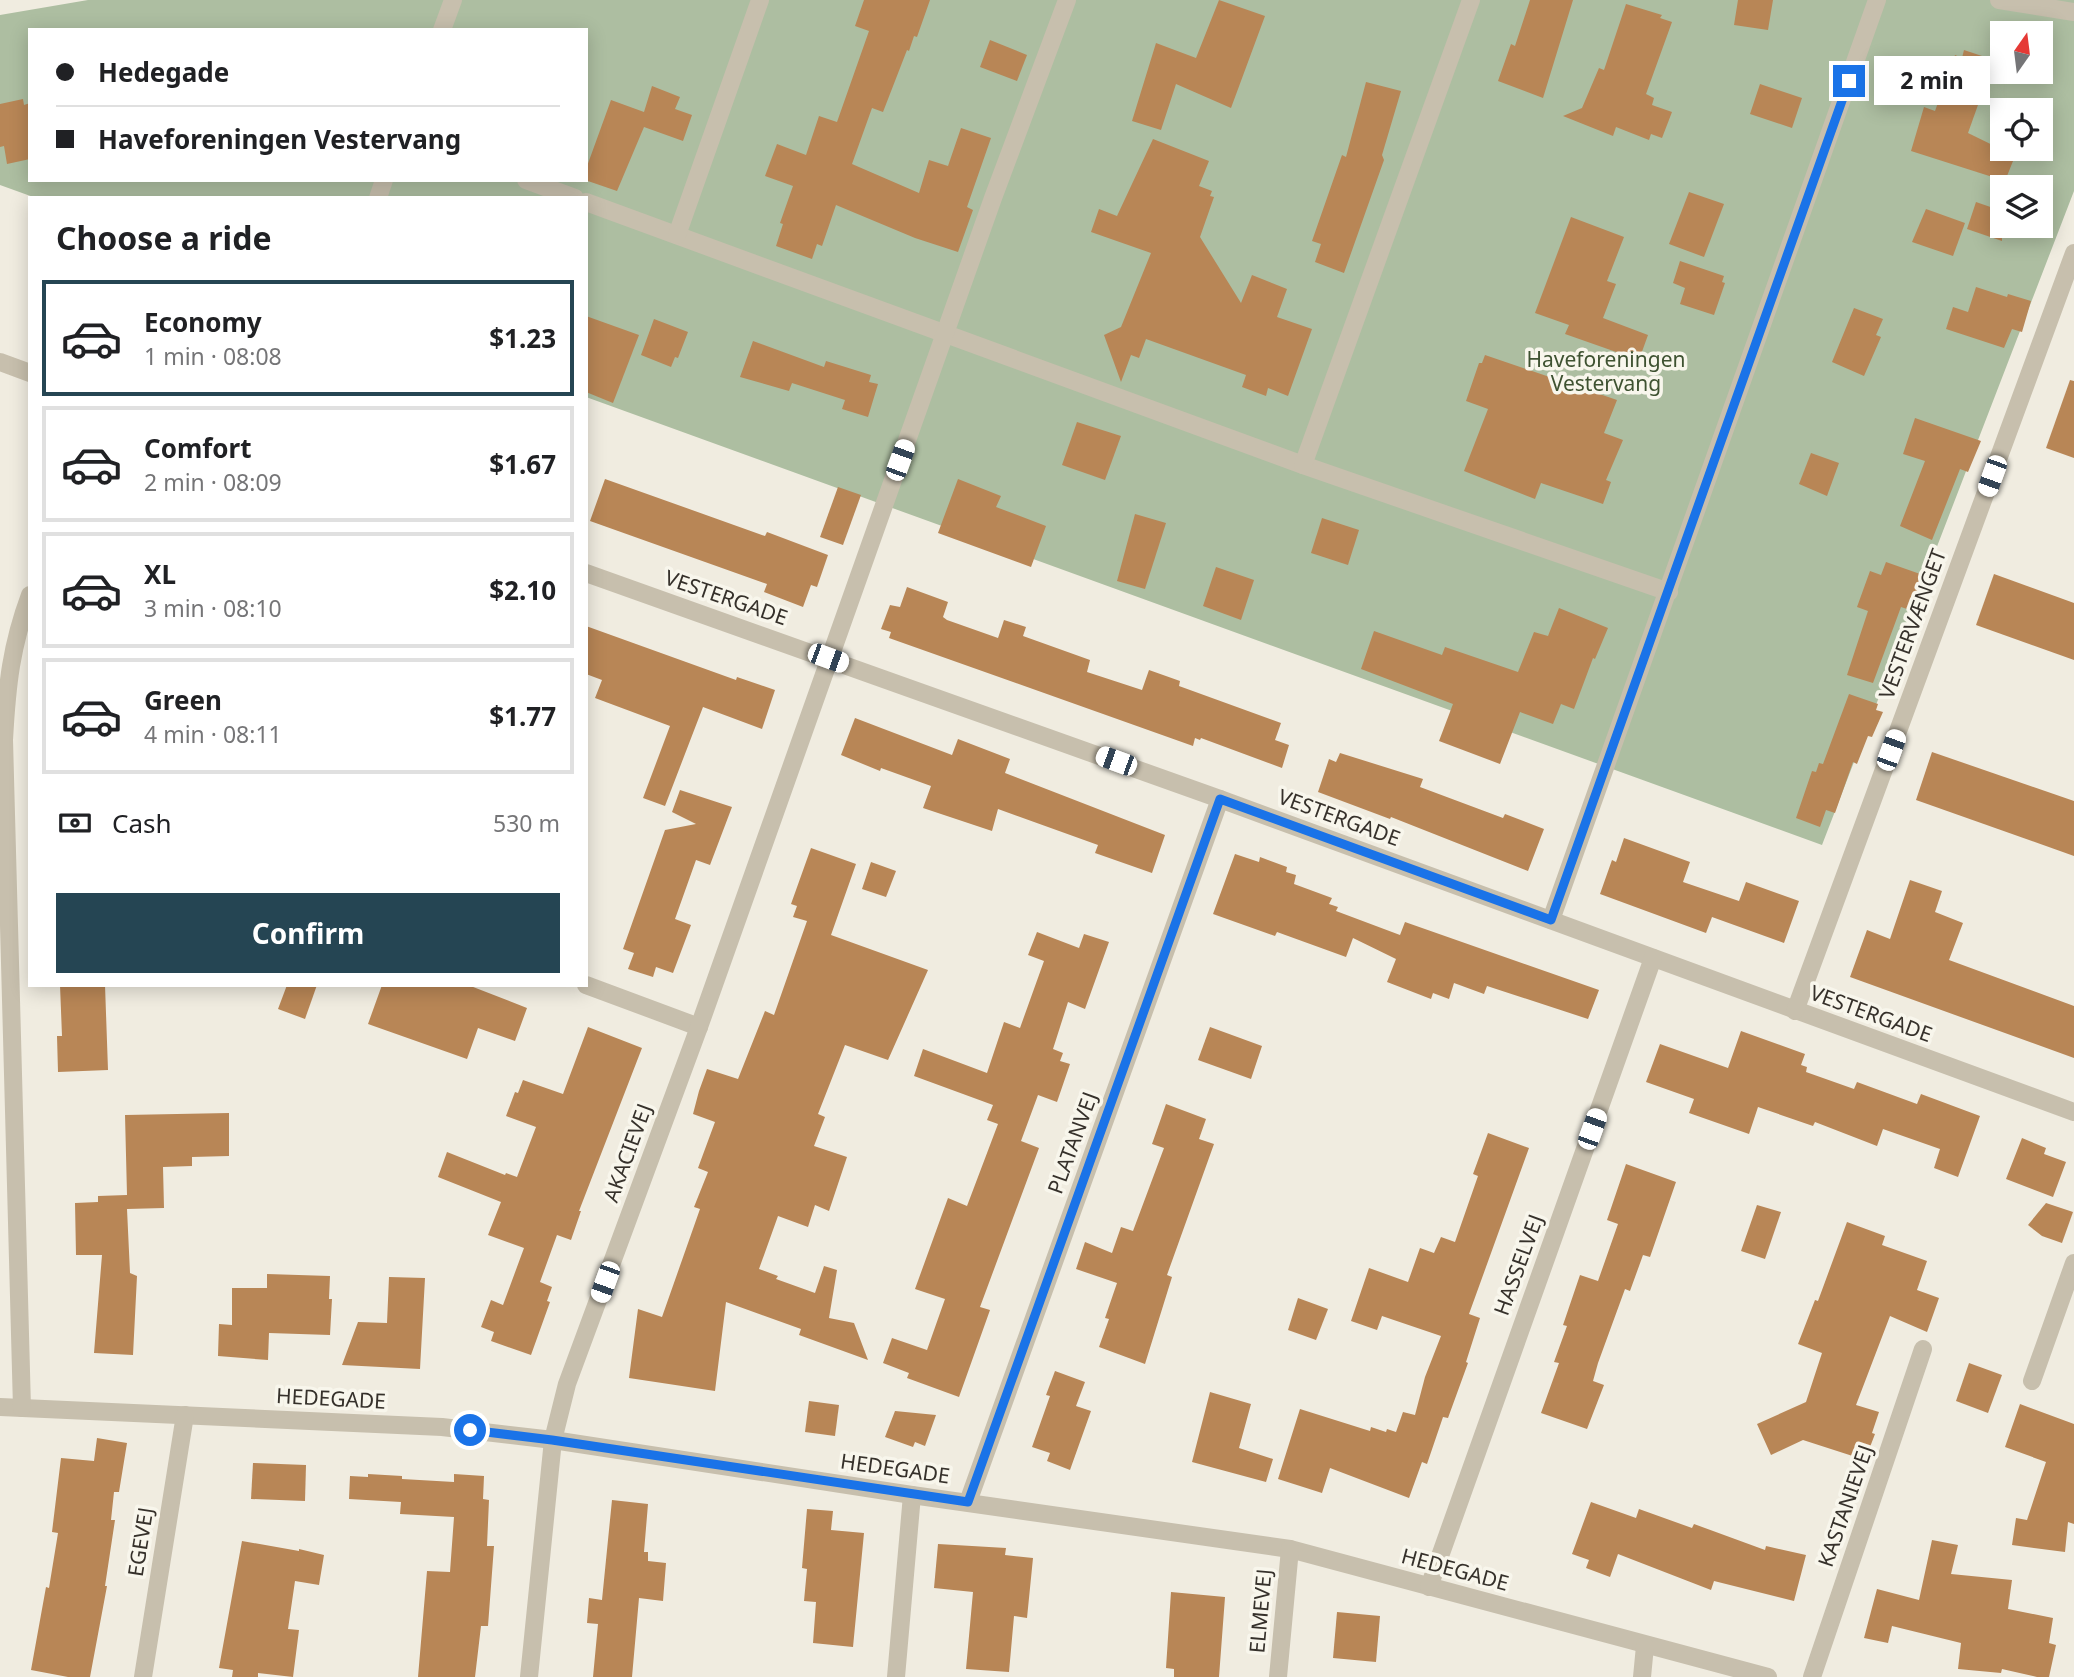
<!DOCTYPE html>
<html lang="en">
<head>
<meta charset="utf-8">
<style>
  :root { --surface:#fff; --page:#f2f2f2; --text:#202124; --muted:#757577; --line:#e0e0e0; --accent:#254553 }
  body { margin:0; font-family:"Noto Sans",sans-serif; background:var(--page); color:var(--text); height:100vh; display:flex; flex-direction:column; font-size:26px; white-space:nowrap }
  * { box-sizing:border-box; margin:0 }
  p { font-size:23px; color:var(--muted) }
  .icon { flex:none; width:38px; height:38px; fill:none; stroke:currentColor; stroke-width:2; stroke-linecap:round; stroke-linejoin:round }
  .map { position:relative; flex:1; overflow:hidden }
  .details { position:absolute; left:28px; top:196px; width:560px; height:791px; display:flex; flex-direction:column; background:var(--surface); border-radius:0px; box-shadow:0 4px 18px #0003 }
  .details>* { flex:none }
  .hud { position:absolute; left:28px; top:28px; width:560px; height:154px; border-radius:0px; box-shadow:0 4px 18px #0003; display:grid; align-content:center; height:154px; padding:0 28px; background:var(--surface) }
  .needle { width:46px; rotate:14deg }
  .buttons { position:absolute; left:1990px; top:21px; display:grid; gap:14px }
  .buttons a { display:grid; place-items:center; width:63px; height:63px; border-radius:0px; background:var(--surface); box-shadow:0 4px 18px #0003; font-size:35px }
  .end { position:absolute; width:32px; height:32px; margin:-16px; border:9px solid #1a73e8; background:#fff; box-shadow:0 0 0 4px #fff }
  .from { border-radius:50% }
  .bubble { position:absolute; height:49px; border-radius:0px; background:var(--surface); box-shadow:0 4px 18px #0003; font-size:23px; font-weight:700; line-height:49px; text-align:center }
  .car { position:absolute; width:21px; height:42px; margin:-21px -10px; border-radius:9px; box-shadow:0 0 5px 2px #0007; background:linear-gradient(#fff 24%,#345 0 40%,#fff 0 76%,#345 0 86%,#fff 0) }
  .hud b { display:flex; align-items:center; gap:24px; height:66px; font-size:26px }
  .hud b+b { border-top:2px solid var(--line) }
  .hud i { width:18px; height:18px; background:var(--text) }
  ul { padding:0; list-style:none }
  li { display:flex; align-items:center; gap:21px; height:116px; margin:0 14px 10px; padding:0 14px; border:4px solid var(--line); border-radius:0px }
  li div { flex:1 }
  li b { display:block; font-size:26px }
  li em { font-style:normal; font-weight:700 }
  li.selected { border-color:var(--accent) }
  li>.icon { width:63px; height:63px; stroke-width:1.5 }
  h2 { padding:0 28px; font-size:32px; line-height:84px }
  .pay { display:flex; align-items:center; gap:18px; height:77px; padding:0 28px; font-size:26px }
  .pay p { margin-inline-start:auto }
  .action { display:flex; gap:14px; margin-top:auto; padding:14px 28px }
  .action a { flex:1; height:80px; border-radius:0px; background:var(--accent); color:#fff; font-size:28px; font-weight:700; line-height:80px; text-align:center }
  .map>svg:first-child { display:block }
  .green { fill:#adbea1; fill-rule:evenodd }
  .building { fill:#b88656 }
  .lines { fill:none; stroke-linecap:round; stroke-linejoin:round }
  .street { stroke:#c7bfad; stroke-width:18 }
  .route { stroke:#1a73e8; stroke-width:9 }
  .labels { text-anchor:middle; stroke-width:7; stroke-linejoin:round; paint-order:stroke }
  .park-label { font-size:21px; fill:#3e5231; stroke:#f8f6ec }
  .street-label { font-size:21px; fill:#36312b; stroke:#f8f6ec }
</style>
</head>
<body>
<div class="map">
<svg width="2074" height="1677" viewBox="0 0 2074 1677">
  <rect width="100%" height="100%" fill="#f0ece0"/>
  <!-- green -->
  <path class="green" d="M88,0H2074V191L1822,845L586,397V198H36L0,185V15ZM30,30H586V180H30ZM2002,33H2040V72H2002ZM2002,110H2040V149H2002ZM2002,187H2040V226H2002Z"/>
  <!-- building -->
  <g class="building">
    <polygon points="864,0 930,0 917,37 914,36 909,51 907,50 883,112 872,108 852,164 919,193 929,160 948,166 961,128 991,138 967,207 973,210 958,252 915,238 836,205 822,246 817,244 812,259 776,246 783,224 780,223 793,186 765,176 777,144 806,155 819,116 837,122 869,31 855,26"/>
    <polygon points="1219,0 1265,16 1231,108 1176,84 1161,130 1132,121 1156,43 1196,58"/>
    <polygon points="1530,0 1573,0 1543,98 1498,81 1511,44 1515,46"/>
    <polygon points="1738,0 1773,0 1768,30 1734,25"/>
    <polygon points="1626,4 1662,15 1660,18 1672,22 1646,94 1654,98 1652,105 1672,112 1662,138 1651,134 1649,140 1616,127 1613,136 1563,116 1582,108 1599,68 1604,70"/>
    <polygon points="990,40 1027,55 1017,81 980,67"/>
    <polygon points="1964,50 1994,60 1968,133 2015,156 2005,181 1911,151 1924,107 1935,111 1955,55 1962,58"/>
    <polygon points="1366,82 1401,91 1382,155 1384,160 1344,273 1315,262 1321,244 1312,241 1342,155 1346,157"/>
    <polygon points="1760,84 1802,98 1792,128 1750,114"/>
    <polygon points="652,86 680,97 675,109 692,115 683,141 644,127 617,191 585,180 586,169 611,100 644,112"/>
    <polygon points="23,99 24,105 30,103 30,159 7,164 4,146 0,147 0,104"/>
    <polygon points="1153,139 1209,161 1199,186 1212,191 1210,196 1214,197 1200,237 1241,303 1252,275 1287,289 1277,317 1312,329 1288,396 1268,388 1266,396 1242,387 1246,375 1146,339 1139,358 1131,355 1121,382 1104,335 1121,327 1151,253 1091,232 1099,209 1117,216"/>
    <polygon points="1689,192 1724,204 1704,257 1669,244"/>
    <polygon points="1976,202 2002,211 2002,241 1967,229"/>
    <polygon points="1926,209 1965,223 1953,256 1912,242"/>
    <polygon points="1571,217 1624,237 1607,281 1616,284 1603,318 1648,335 1639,360 1565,334 1569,325 1535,313"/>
    <polygon points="1680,261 1724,276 1722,282 1725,283 1714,315 1680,304 1685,288 1673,283"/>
    <polygon points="1976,287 2007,297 2008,294 2031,301 2022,332 2012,329 2004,348 1946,329 1953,307 1968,312"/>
    <polygon points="1854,308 1883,319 1876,335 1881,337 1864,376 1832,362"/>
    <polygon points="586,316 639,335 613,403 586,392"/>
    <polygon points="654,319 688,332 678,358 675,357 671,367 641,355"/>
    <polygon points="753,341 824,367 826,361 871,375 869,382 878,384 868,417 842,409 845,400 792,383 789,391 740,377"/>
    <polygon points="1485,355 1617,400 1604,433 1623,440 1606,480 1611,482 1603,504 1541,483 1535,499 1464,471 1488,409 1466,401 1479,363 1482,363"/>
    <polygon points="2070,380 2074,381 2074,458 2046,448"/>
    <polygon points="1915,418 1981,441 1968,472 1960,469 1932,540 1900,526 1925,461 1903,454"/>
    <polygon points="1077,422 1121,436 1105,480 1062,465"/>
    <polygon points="1811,453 1839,463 1827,496 1799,484"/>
    <polygon points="605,479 765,536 767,532 828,555 817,587 811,585 803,607 764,592 767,584 590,521"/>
    <polygon points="958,479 1001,496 996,507 1046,526 1031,567 938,533"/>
    <polygon points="838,487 861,495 843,545 820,537"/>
    <polygon points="1135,514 1166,523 1145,589 1117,581"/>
    <polygon points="1322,518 1359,530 1348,565 1311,553"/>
    <polygon points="1886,562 1923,575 1910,610 1901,607 1873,683 1847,675 1868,611 1857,607 1870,571 1881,575"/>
    <polygon points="1216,567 1254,580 1241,620 1203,606"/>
    <polygon points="1994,574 2074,603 2074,660 1976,625"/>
    <polygon points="907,587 948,602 943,617 947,620 998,638 1004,620 1026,627 1023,636 1090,660 1087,672 1142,690 1149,670 1180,681 1179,686 1281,723 1275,740 1289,745 1282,768 1201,738 1200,740 1195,738 1193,746 889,638 891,632 881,629 890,605 900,607"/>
    <polygon points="1559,608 1608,628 1595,659 1593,658 1574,709 1561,704 1553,724 1520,712 1500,764 1439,741 1453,704 1361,669 1374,631 1442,655 1445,647 1518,672 1534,632 1548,636"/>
    <polygon points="586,626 736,680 737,677 775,690 762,729 703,707 665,806 643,798 670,726 595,698 602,680 586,674"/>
    <polygon points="1849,694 1878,704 1876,710 1883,712 1872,737 1868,736 1857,764 1853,762 1835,813 1826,810 1820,827 1796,818 1812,771 1816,772 1819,763 1823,764"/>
    <polygon points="855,718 952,755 958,739 1010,759 1005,773 1165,835 1152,873 1095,853 1098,845 998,809 992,831 923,808 931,786 881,768 880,771 841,755"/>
    <polygon points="1932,752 2074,801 2074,856 1916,800"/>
    <polygon points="1340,753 1423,779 1420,787 1503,818 1505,814 1544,829 1528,871 1391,817 1390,819 1318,792 1329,759 1336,762"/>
    <polygon points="680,790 732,807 710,865 696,860 675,919 691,925 673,973 656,967 653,977 628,969 634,953 623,949 665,830 696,824 672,812"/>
    <polygon points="1624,838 1690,862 1683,882 1739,901 1746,882 1799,901 1784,943 1712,917 1706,933 1600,894 1612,860 1616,862"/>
    <polygon points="811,848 856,864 831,935 928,970 888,1060 845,1045 818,1114 825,1117 814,1146 847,1157 829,1211 815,1205 808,1227 778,1216 759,1269 778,1276 776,1279 815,1293 824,1266 837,1270 829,1318 854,1323 868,1360 799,1335 801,1329 726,1302 715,1391 629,1378 638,1309 662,1317 700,1209 694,1207 708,1172 698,1168 715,1122 693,1114 699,1091 707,1069 738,1079 765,1011 774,1015 807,921 793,917 797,906 791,904"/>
    <polygon points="1235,854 1259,862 1260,857 1287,867 1286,872 1296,875 1294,884 1332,898 1329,904 1338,907 1336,911 1400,935 1405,922 1599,990 1588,1019 1487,986 1484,994 1454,983 1449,999 1433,993 1431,999 1387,982 1396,959 1353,938 1346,957 1277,932 1275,936 1213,914"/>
    <polygon points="871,862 896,871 886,897 862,889"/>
    <polygon points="1910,880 1942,891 1935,912 1963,923 1949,960 2074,1006 2074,1058 1850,977 1867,930 1890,939"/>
    <polygon points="1037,932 1079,948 1084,934 1109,942 1085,1009 1068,1002 1053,1049 1063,1053 1060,1061 1070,1064 1057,1102 1038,1095 1021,1141 1039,1148 980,1307 990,1310 959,1397 907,1378 909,1373 883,1363 892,1338 927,1350 945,1299 915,1289 948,1198 967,1206 998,1124 987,1120 993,1105 914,1076 923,1049 987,1073 1004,1022 1020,1028 1044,961 1028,955"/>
    <polygon points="60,985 105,985 108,1070 58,1072 57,1036 62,1036"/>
    <polygon points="287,985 317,985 305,1019 278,1009"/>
    <polygon points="382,985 468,985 527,1008 515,1041 478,1028 467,1059 368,1024"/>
    <polygon points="588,1027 642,1048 579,1211 581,1211 571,1240 557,1235 540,1282 552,1287 547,1301 550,1302 531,1355 491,1341 494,1332 481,1327 491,1300 503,1305 524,1248 488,1235 501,1202 438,1177 447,1152 505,1175 506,1173 517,1177 536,1127 506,1116 515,1092 518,1093 523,1080 563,1094"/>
    <polygon points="1210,1027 1262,1046 1251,1079 1198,1060"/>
    <polygon points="1741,1031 1805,1054 1801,1065 1807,1067 1806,1072 1854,1089 1857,1082 1917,1104 1921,1094 1980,1116 1958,1177 1934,1168 1940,1149 1883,1129 1877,1146 1815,1122 1813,1126 1758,1107 1749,1134 1689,1113 1694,1099 1646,1082 1660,1044 1728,1068"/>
    <polygon points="1166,1104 1206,1119 1199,1139 1214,1144 1167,1275 1172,1277 1145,1364 1099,1347 1109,1319 1105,1318 1117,1283 1076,1269 1085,1242 1112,1253 1121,1227 1133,1231 1164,1148 1152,1144"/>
    <polygon points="229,1113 229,1156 192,1157 192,1166 163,1167 164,1208 127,1209 130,1273 137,1276 133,1355 94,1353 102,1255 76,1255 75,1203 98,1202 98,1196 127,1195 125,1115"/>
    <polygon points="1488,1133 1529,1148 1469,1314 1480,1318 1466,1362 1468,1363 1448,1418 1443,1417 1427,1464 1422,1462 1409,1498 1330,1468 1322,1493 1278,1479 1300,1409 1370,1431 1371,1427 1386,1432 1387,1429 1396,1432 1403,1412 1415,1415 1425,1377 1441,1336 1382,1316 1377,1330 1351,1321 1369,1268 1408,1282 1420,1248 1434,1253 1441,1237 1455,1242 1478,1176 1473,1174"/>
    <polygon points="2022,1138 2046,1148 2044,1154 2066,1162 2053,1197 2006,1179"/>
    <polygon points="1626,1164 1676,1182 1650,1257 1643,1255 1630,1291 1625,1289 1598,1363 1593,1381 1604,1385 1587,1429 1541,1413 1559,1363 1554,1362 1567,1326 1563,1325 1580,1275 1598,1281 1618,1224 1607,1220"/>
    <polygon points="2046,1203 2073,1212 2062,1243 2042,1236 2028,1225"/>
    <polygon points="1757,1205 1781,1212 1765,1259 1741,1251"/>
    <polygon points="1847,1222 1885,1236 1882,1245 1927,1261 1917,1290 1939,1298 1927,1332 1890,1316 1856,1405 1879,1412 1872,1433 1875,1434 1865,1460 1803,1440 1771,1455 1757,1424 1806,1402 1822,1353 1798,1344 1815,1300 1818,1301"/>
    <polygon points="267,1274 330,1276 329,1299 332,1299 330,1335 269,1333 268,1360 218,1356 219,1324 232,1325 232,1288 267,1288"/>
    <polygon points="389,1277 425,1278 420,1369 342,1365 358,1322 387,1323"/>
    <polygon points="1298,1298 1328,1309 1316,1340 1288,1330"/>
    <polygon points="1969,1363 2002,1375 1988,1413 1956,1401"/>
    <polygon points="1055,1371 1085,1382 1076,1406 1091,1411 1070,1470 1047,1461 1050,1453 1032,1447 1050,1396 1046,1395"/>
    <polygon points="1210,1392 1251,1404 1239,1448 1273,1459 1266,1482 1192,1462"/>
    <polygon points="809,1401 839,1405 835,1436 805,1432"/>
    <polygon points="2020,1404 2074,1424 2074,1524 2068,1522 2065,1552 2012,1545 2016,1518 2027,1520 2046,1462 2005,1447"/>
    <polygon points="895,1411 936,1415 925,1446 915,1442 913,1447 885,1437"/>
    <polygon points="97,1438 127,1443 119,1492 114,1492 111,1520 115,1520 105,1586 107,1586 90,1677 68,1677 31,1670 46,1587 49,1588 58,1533 52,1532 61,1458 94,1461"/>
    <polygon points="253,1463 306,1465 305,1501 251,1499"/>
    <polygon points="368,1474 402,1476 402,1479 454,1482 454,1474 484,1476 483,1499 489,1500 487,1546 494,1546 488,1626 481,1626 475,1677 418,1677 427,1571 450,1572 454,1517 400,1514 401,1502 349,1499 350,1476 368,1477"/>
    <polygon points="612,1500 648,1504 644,1552 648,1552 648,1561 666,1563 663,1601 639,1598 632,1677 593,1677 598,1624 587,1623 589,1598 602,1600"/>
    <polygon points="1591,1502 1636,1518 1639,1509 1692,1528 1694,1524 1765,1550 1766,1546 1806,1555 1794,1601 1714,1581 1711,1590 1618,1554 1610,1577 1586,1568 1589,1560 1572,1554"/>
    <polygon points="807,1509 833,1511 831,1530 864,1533 853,1647 813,1643 816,1602 804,1601 807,1569 802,1568"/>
    <polygon points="1932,1540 1958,1545 1951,1574 2012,1580 2008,1609 2053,1618 2049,1643 2056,1645 2049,1677 2037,1677 2002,1669 2001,1673 1958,1669 1961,1643 1892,1626 1888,1643 1864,1638 1877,1589 1919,1600"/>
    <polygon points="242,1541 299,1551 299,1549 324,1555 319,1585 295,1581 288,1629 299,1630 293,1677 258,1673 258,1677 232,1677 233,1670 219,1668"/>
    <polygon points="938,1544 1006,1548 1005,1555 1033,1558 1027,1618 1014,1616 1009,1672 966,1669 973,1592 934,1588"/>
    <polygon points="1171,1592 1225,1597 1219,1677 1174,1677 1174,1669 1166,1668"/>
    <polygon points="1337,1612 1380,1616 1376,1662 1333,1658"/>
  </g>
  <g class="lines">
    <!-- street -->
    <g class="street">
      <polyline points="1999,0 2074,12"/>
      <polyline points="442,30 453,0"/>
      <polyline points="526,180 575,198"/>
      <polyline points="378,198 384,180"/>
      <polyline points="586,202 1303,465 1669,592"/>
      <polyline points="677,235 760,0"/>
      <polyline points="0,362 30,373"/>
      <polyline points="1303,465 1471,0"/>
      <polyline points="586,573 1220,799 2074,1112"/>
      <polyline points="1551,920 1877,0"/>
      <polyline points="586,985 699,1027"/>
      <polyline points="1795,1011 2074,253"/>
      <polyline points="2032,1381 2074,1263"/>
      <polyline points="0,1407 442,1427 553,1440 912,1495 1290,1549 1768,1677"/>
      <path d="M22,1408L4,740C7,685 11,646 30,595"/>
      <polyline points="968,1502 1220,799"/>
      <polyline points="1429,1587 1653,958"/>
      <polyline points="143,1677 185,1415"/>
      <polyline points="529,1677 553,1440 567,1384 699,1027 993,198 1067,0"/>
      <polyline points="896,1677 912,1495"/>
      <polyline points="1278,1677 1290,1549"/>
      <polyline points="1642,1677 1645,1646"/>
      <polyline points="1812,1677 1923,1349"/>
    </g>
  </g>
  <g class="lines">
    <!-- route -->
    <polyline class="route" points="470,1430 552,1440 968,1502 1220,799 1551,920 1849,81"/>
  </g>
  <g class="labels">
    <!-- park labels -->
    <g class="park-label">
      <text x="1606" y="367">Haveforeningen<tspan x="1606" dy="24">Vestervang</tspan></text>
    </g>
    <!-- street labels -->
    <g class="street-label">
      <text transform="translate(726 598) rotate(19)" y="7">VESTERGADE</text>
      <text transform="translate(1913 624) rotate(-70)" y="7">VESTERVÆNGET</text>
      <text transform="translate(1339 818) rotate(20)" y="7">VESTERGADE</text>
      <text transform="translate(1871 1014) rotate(20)" y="7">VESTERGADE</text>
      <text transform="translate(1073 1143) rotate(-70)" y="7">PLATANVEJ</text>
      <text transform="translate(628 1153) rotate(-70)" y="7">AKACIEVEJ</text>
      <text transform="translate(1519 1265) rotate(-70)" y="7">HASSELVEJ</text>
      <text transform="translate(331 1399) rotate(3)" y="7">HEDEGADE</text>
      <text transform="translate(895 1469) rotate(8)" y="7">HEDEGADE</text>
      <text transform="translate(1846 1506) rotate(-71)" y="7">KASTANIEVEJ</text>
      <text transform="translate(141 1542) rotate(-81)" y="7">EGEVEJ</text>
      <text transform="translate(1455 1570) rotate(15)" y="7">HEDEGADE</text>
      <text transform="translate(1261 1611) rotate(-85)" y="7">ELMEVEJ</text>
    </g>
  </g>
</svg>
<div class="buttons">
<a><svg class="needle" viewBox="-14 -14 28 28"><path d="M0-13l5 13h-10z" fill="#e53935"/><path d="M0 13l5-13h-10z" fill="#757577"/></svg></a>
<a><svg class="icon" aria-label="locate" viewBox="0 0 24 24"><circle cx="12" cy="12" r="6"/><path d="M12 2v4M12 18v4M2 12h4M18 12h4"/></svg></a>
<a><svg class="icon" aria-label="layers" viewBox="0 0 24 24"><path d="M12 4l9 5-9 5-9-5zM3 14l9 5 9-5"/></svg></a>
</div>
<i class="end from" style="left:470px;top:1430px"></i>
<i class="end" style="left:1849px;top:81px"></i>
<div class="bubble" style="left:1874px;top:56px;width:116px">2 min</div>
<i class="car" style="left:900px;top:460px;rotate:20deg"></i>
<i class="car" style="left:1992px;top:476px;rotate:200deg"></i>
<i class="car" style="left:828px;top:658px;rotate:110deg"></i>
<i class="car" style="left:1891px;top:750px;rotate:20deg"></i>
<i class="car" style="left:1116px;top:761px;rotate:290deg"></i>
<i class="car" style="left:1592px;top:1129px;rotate:20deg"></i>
<i class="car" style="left:605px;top:1282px;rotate:200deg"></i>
<div class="hud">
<b><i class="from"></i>Hedegade</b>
<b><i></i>Haveforeningen Vestervang</b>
</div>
<section class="details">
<h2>Choose a ride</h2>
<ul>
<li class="selected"><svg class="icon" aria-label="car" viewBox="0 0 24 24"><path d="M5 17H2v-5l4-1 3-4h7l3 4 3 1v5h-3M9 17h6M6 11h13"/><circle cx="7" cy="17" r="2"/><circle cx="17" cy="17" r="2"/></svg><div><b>Economy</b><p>1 min · 08:08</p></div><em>$1.23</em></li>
<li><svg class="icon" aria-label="car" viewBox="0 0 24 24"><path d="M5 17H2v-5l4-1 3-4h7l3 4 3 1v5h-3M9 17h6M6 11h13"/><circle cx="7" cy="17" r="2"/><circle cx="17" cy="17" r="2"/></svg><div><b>Comfort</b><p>2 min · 08:09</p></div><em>$1.67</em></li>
<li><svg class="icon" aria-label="car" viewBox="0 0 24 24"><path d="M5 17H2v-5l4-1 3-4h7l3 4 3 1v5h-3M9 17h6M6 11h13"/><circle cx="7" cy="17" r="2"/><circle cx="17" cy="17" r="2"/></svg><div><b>XL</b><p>3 min · 08:10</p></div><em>$2.10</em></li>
<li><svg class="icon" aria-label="car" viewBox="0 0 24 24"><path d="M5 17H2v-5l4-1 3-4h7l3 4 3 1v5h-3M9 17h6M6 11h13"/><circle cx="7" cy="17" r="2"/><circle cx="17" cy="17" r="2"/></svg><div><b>Green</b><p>4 min · 08:11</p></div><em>$1.77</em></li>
</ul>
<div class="pay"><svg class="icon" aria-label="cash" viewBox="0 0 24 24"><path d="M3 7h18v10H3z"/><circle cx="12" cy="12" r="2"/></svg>Cash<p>530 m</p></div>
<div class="action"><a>Confirm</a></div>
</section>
</div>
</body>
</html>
